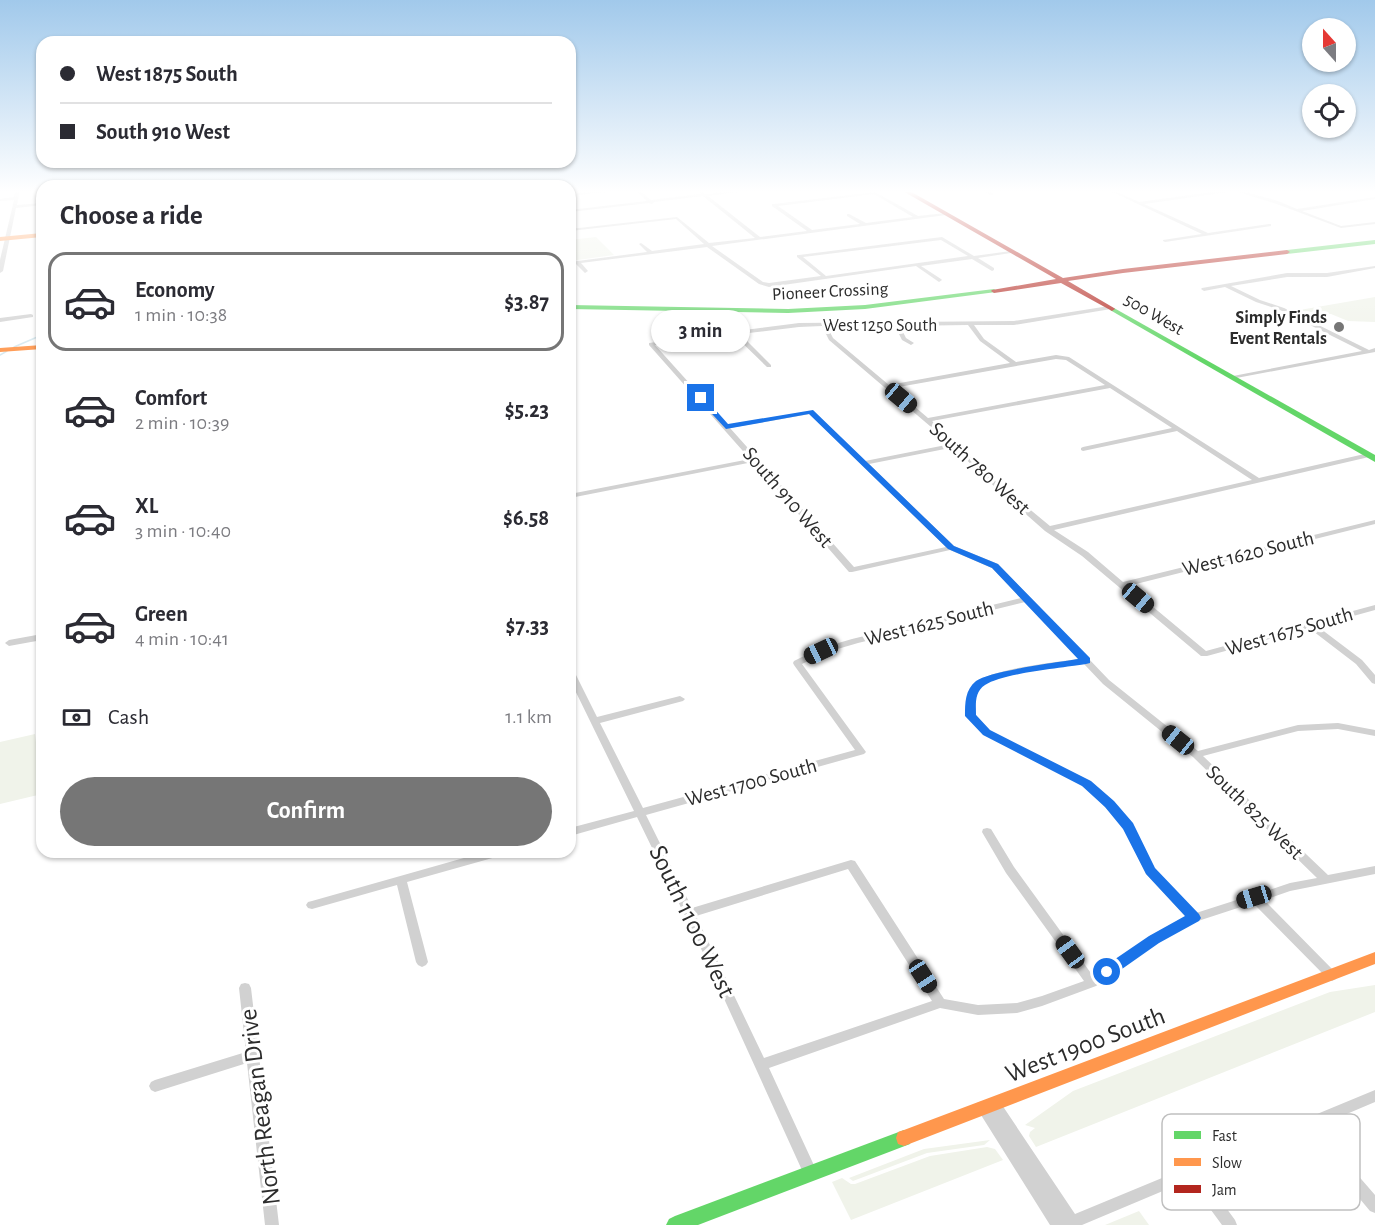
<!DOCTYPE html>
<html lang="en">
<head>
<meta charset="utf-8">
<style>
  :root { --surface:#fff; --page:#f2f2f3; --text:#2b2b33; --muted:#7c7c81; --line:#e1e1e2; --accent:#767676 }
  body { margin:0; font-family:"Alegreya Sans",sans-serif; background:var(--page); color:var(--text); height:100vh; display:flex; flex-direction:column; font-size:22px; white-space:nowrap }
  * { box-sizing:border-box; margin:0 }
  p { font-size:20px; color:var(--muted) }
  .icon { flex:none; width:33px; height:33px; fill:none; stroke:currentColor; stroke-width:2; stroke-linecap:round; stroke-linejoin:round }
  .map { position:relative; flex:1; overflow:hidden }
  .side { position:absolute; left:36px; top:180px; width:540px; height:678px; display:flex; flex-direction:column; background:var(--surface); border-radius:18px; box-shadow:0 2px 4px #0004 }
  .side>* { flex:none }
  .hud { position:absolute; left:36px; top:36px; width:540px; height:132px; border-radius:18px; box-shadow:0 2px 4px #0004; display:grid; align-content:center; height:132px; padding:0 24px; background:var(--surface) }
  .needle { width:39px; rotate:339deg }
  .tools { position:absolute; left:1302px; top:18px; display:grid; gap:12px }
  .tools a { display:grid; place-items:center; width:54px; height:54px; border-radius:50%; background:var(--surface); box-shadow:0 2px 4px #0004; font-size:30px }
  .end { position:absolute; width:27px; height:27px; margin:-14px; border:8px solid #1a73e8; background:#fff; box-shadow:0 0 0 3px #fff }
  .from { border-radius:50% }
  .bubble { position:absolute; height:42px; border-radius:21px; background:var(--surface); box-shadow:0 2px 4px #0004; font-size:20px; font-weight:600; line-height:42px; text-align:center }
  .car { position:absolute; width:18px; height:36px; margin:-18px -9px; border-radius:8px; box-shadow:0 0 4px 2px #0007; background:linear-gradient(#222 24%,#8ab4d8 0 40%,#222 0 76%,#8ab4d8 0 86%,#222 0) }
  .hud b { display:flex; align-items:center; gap:21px; height:57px; font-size:22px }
  .hud b+b { border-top:2px solid var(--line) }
  .hud i { width:15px; height:15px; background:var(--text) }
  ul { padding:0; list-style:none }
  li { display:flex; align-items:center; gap:18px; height:99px; margin:0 12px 9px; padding:0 12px; border:3px solid transparent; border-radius:18px }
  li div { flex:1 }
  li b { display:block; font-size:22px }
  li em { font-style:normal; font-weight:600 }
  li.current { border-color:var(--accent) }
  li>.icon { width:54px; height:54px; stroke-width:1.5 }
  h2 { padding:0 24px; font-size:27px; line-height:72px }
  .pay { display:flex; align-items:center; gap:15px; height:66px; padding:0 24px; font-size:22px }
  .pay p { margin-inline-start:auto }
  .action { display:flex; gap:12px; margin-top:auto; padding:12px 24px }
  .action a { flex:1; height:69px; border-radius:36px; background:var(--accent); color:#fff; font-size:24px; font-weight:600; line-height:69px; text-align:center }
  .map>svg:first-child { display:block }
  .green { fill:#f0f3ea }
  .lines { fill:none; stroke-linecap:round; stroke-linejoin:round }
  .stream { stroke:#d6e9f0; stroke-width:1.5 }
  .street { fill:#d1d1d1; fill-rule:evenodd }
  .fast { fill:#63d668; fill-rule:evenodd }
  .slow { fill:#ff974d; fill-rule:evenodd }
  .jam { fill:#b3261e; fill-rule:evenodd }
  .route { fill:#1a73e8 }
  .poi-dot { fill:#767676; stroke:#fff; stroke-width:2 }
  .labels { text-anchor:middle; stroke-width:6; stroke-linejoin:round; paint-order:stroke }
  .far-street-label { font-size:18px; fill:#2c2c2c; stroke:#fff }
  .far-poi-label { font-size:18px; font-weight:bold; fill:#2c2c2c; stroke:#fff; text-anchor:end }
  .street-label { font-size:21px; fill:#2c2c2c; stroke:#fff }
  .near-street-label { font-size:26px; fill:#2c2c2c; stroke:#fff }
  .key { fill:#fff; stroke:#c0c0c0; stroke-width:1.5 }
  .key-label { font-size:16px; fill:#2c2c2c }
</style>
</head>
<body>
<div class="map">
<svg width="1375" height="1225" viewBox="0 0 1375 1225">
  <rect width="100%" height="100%" fill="#fff"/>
  <!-- green -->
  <g class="green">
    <polygon points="596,237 614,255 570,261 570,240"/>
    <polygon points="1375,297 1375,322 1348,321 1331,314 1294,311"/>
    <polygon points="35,734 37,751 42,750 42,794 0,804 0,742"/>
    <polygon points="1375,985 1375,1012 1036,1147 1029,1136 1030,1132 1035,1128 1025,1125 1073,1091 1330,992"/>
    <polygon points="990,1140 984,1145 927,1153 853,1181 849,1178 924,1149"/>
    <polygon points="987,1147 995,1149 1003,1160 851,1220 832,1182 842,1178 851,1184 855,1184 930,1156"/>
    <polygon points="1139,1211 1149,1225 1105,1225"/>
  </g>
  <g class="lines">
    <!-- stream -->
    <g class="stream">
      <polyline points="14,347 42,335"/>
      <polyline points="0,355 7,351"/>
    </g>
    <!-- street -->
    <g class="street">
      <polygon points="16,190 20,190 17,205 42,203 42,205 16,208 3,271 0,273 0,260 14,200 0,201 0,199 14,197"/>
      <polygon points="609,190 623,190 570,196 570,194"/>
      <path d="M635,190H639L651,200L701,194L696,190H700L705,194L748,190L746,191L708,196L760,237L807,231L772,206V204H774L875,192L918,216L946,213L948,214L946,215L712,246L763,282L769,283L821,276L797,257V255H799L942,237L974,256L1011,251L1013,252L1011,253L978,258L994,268V270L992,271L972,259L921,266L941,279L942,280L939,282L916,266L769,287L759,284L707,247L581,263L588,271L585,273L576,264H570V262L647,252L639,244L641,243L652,251L704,244L676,219L570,231V229L677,217L709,243L755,238L703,196L654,202L652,204L649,203L570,212V210L647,201ZM874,194L913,217L866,223L849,214H847V216L860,224L812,230L778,206ZM941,240L968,256L826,276L803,257Z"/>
      <polygon points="983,190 988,190 994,194 990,195"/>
      <polygon points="1108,190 1113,190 1139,202 1227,190 1238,190 1278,201 1297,209 1375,197 1375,199 1302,211 1341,226 1375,222 1375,224 1341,228 1274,203 1235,191 1144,204 1208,233 1269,224 1271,224 1271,226 1165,242 1163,241 1163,240 1202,234"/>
      <polygon points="1375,266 1375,268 1327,277 1287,277 1231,286 1260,300 1284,308 1369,350 1375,348 1375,352 1231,379 1231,377 1233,376 1362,351 1280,310 1256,302 1225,287 1204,291 1201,289 1202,288 1287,273 1327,273"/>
      <path d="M1109,306L1111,307V309L1014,325H974L984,339L1016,362L1056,355L1069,357L1259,478L1369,453L1372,455L1369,457L1054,530L1088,552L1123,582L1375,520V524L1128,586L1206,651L1375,605V610L1317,626L1362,660L1375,675V684L1372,683L1356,664L1309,628L1207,656H1201L1082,556L1045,531L977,471L955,447L869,464L954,546L998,564L1109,680L1198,751L1298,725L1338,723L1375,730V736L1338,729L1298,731L1203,756L1328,875L1375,866V874L1290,891L1264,900L1336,973L1338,976L1336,979L1332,981L1328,979L1253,903L1198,921L1158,942L1096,986L1042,1006L1017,1013L978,1015L940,1008L769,1068L818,1174L816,1179L811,1181L806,1179L706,959L637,817L570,836V828L634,811L570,680V668L574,671L597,717L680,696L685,699L683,701L600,723L643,808L855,750L794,665L793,663L794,661L818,649L852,639L1021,598L992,568L950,550L852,572H849L753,462L570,498V494L750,459L649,345V343L731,332L734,330L737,331L799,323L1014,321ZM968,325L980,341L1010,363L889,385L833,338L827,326H895L902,340L911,345L914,343L906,338L900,326ZM822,326L829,340L951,444L865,461L813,411L727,425L655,345L734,335L767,367H771V365L740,334L799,327ZM1056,359L1066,360L1105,385L928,418L893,388ZM1110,388L1172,428L1083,447L1081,448V450L1083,451L1177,431L1252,480L1050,526L981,469L963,448L932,421ZM810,414L946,547L854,567L730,428ZM1025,602L1079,659C1056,662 989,669 974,684C965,693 966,705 966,716L984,735L1084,785L1105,807L1124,828L1146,874L1186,917L1150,936L1093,976L1014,867L991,829L987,828L983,829L982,832L1006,873L1084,981L1042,996L1017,1003L978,1005L944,999L855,861L851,860L692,908L646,815L864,754L866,752L802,664L824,653L858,643ZM1084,664L1103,684L1193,757L1317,878L1290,883L1257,894H1250L1249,896L1196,913L1154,868L1132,823L1113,801L1090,781L990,731L976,715C975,707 974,695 980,688C994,673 1062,667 1084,664ZM848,869L932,1001L764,1058L696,916Z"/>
      <polygon points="31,314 33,315 33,317 0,322 0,318"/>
      <polygon points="42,634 42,640 9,646 5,643 9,640"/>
      <polygon points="485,852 504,852 503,855 407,882 428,962 426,965 422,967 418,965 416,962 397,885 312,909 308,908 306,905 308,902 312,901"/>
      <polygon points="245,983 249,984 251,988 279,1225 265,1225 247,1063 155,1092 151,1090 149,1086 151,1082 155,1080 246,1052 239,988 241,984"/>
      <polygon points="1375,1090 1375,1102 1316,1127 1375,1195 1375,1213 1370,1211 1304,1132 1202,1175 1235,1220 1237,1225 1222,1225 1189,1180 1082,1225 1050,1225 976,1107 977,1103 982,1101 987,1103 988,1099 993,1097 998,1099 1075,1214"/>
    </g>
    <!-- fast -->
    <g class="fast">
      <polygon points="1375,240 1375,244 1287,254 1284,252 1287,250"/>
      <polygon points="994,289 997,291 996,292 865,309 788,313 570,309 570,305 788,309 865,305"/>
      <polygon points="1110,308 1114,308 1375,455 1375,462 1110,310"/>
      <polygon points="904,1130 910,1132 912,1138 910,1144 698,1225 666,1225 669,1219 675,1216"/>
    </g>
    <!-- slow -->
    <g class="slow">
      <polygon points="42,233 42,237 0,241 0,237"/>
      <polygon points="42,345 42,349 0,352 0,348"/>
      <polygon points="1375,952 1375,964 904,1146 898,1144 896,1138 898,1132 904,1130"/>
    </g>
    <!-- jam -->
    <polygon class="jam" points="901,190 908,190 1063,278 1123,269 1287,250 1290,252 1287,254 1123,273 1068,281 1114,308 1115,309 1112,311 1061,283 994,293 991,291 992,290 1056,279"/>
  </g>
  <!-- sky -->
  <linearGradient id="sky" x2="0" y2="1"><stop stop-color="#a1c9eb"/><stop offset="0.53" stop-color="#fff"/><stop offset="1" stop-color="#fff" stop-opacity="0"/></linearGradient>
  <rect width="1375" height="361" fill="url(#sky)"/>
  <!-- route -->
  <path class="route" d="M699,397H704L728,424L813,410L954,546L998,564L1090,658V663L1086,664C1062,668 1003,673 985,685C974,692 976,705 976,715L990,730L1091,781L1114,801L1133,823L1155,868L1199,914L1201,918L1199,921L1159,943L1112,976H1102L1100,972L1102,968L1149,936L1185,916L1146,874L1123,829L1105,807L1082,786L983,735L965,716C965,703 965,690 976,681C989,671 1059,662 1078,659L992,568L948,549L809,414L726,429L699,400Z"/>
  <!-- markers -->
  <circle class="poi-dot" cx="1339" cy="327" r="6"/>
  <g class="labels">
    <!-- far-street labels -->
    <g class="far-street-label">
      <text transform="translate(830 291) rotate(-3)" y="6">Pioneer Crossing</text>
      <text transform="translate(1154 314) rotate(30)" y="6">500 West</text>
      <text x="880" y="331">West 1250 South</text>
    </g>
    <!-- far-poi labels -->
    <g class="far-poi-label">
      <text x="1327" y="323">Simply Finds<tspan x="1327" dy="21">Event Rentals</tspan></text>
    </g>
    <!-- street labels -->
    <g class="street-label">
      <text transform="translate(980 468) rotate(42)" y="7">South 780 West</text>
      <text transform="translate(788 497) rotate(49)" y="7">South 910 West</text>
      <text transform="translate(1248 553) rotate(-14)" y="7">West 1620 South</text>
      <text transform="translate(929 623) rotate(-14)" y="7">West 1625 South</text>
      <text transform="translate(1289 631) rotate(-16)" y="7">West 1675 South</text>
      <text transform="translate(751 782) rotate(-15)" y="7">West 1700 South</text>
      <text transform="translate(1255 812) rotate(44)" y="7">South 825 West</text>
    </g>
    <!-- near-street labels -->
    <g class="near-street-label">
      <text transform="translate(693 921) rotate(64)" y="9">South 1100 West</text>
      <text transform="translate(1085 1044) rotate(-21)" y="9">West 1900 South</text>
      <text transform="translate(259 1107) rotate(-97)" y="9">North Reagan Drive</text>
    </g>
  </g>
  <!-- legend -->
  <rect x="1162" y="1114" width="198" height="96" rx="9" class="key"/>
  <rect x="1174" y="1131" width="27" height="8" fill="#63d668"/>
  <rect x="1174" y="1158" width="27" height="8" fill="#ff974d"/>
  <rect x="1174" y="1185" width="27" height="8" fill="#b3261e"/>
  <g class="key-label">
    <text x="1212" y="1141">Fast</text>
    <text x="1212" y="1168">Slow</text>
    <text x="1212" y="1195">Jam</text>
  </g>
</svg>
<div class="tools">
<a><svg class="needle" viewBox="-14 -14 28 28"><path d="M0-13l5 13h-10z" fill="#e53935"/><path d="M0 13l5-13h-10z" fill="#7c7c81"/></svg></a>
<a><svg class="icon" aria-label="locate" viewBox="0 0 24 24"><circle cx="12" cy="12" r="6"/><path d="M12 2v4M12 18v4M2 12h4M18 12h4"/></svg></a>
</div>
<i class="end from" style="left:1107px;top:972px"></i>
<i class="end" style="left:701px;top:398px"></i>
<div class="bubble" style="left:651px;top:310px;width:99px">3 min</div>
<i class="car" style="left:901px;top:398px;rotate:130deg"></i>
<i class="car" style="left:1138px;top:598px;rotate:130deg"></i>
<i class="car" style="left:821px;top:651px;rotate:245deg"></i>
<i class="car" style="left:1178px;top:740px;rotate:309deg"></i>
<i class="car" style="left:1254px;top:897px;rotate:253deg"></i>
<i class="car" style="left:1070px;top:952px;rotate:324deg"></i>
<i class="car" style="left:923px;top:976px;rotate:147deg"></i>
<div class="hud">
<b><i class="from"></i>West 1875 South</b>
<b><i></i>South 910 West</b>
</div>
<section class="side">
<h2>Choose a ride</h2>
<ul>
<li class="current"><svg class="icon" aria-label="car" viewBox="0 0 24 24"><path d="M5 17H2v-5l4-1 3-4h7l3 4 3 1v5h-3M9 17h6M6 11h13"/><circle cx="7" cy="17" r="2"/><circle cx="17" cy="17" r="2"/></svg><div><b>Economy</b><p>1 min · 10:38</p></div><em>$3.87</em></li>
<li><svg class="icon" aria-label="car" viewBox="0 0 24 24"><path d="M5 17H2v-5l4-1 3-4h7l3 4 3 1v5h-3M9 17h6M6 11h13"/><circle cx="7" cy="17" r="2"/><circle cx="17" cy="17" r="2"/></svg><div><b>Comfort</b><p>2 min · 10:39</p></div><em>$5.23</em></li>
<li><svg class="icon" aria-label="car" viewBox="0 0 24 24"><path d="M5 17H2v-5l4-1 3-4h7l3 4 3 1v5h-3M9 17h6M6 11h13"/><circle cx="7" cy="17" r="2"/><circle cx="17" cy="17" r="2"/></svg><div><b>XL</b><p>3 min · 10:40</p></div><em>$6.58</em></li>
<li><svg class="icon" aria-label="car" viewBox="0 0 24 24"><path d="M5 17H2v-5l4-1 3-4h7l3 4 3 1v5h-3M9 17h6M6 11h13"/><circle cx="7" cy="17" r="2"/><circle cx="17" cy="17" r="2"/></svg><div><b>Green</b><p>4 min · 10:41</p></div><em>$7.33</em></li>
</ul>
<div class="pay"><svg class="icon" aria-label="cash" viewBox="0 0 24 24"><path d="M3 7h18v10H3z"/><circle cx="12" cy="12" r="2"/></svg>Cash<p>1.1 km</p></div>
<div class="action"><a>Confirm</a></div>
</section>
</div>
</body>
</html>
